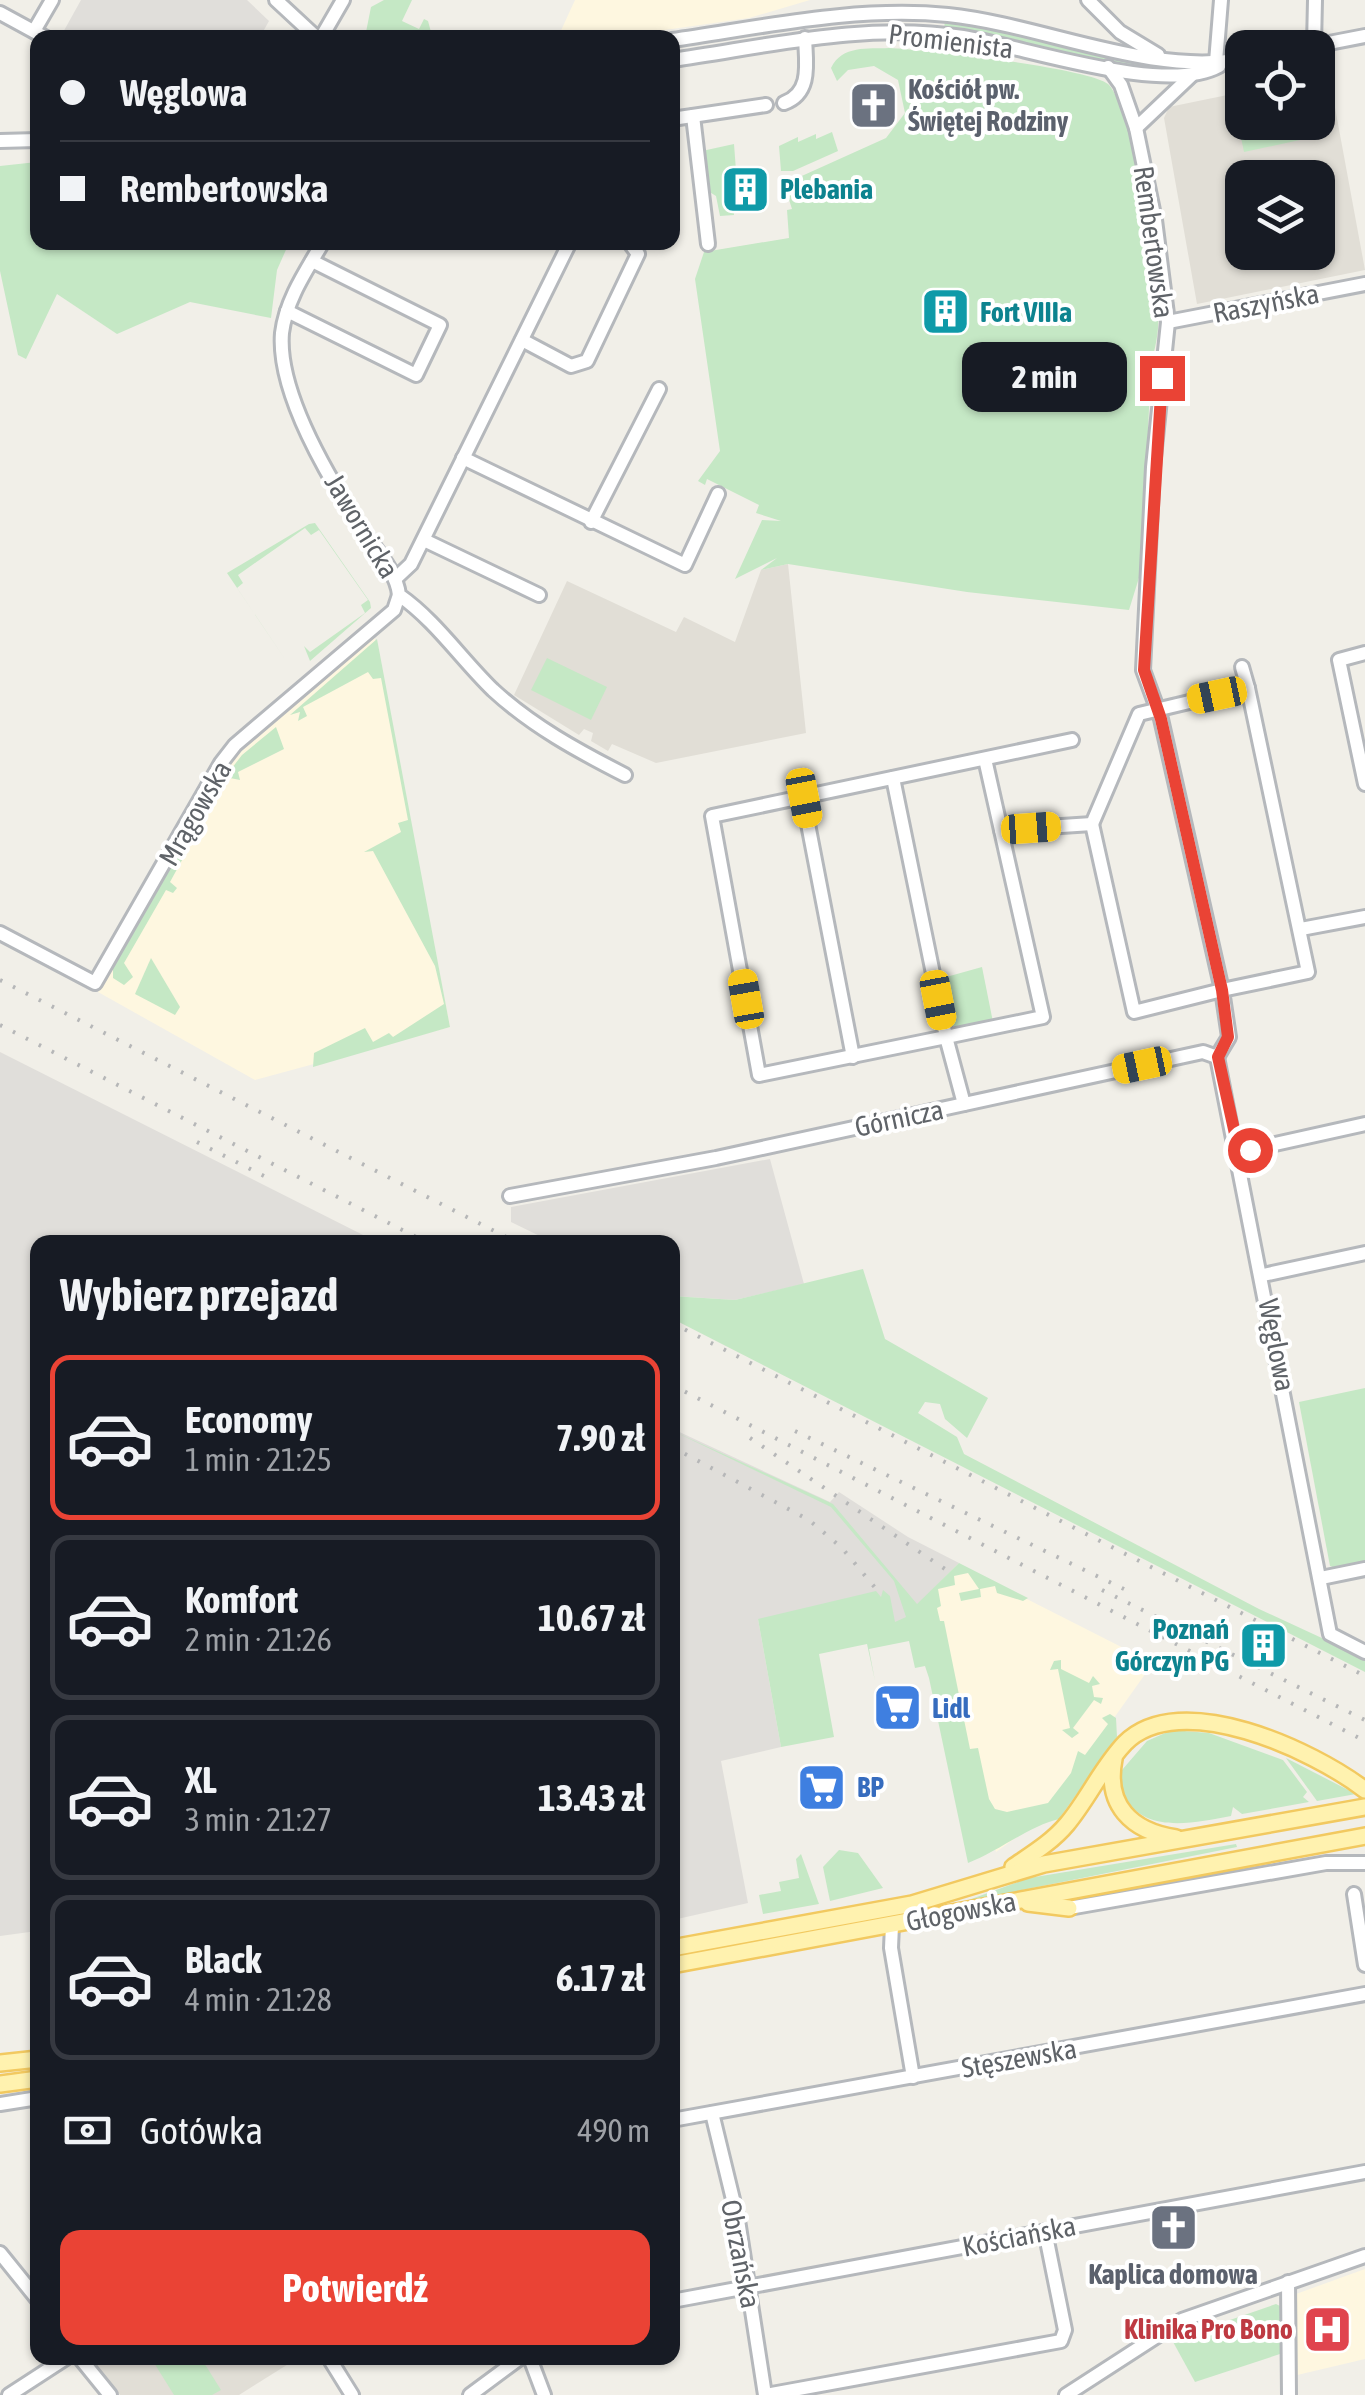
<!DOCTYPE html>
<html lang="pl">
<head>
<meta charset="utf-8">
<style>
  :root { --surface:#171b24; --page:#20242c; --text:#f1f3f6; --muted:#9ea1a6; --line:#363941; --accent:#ea4335 }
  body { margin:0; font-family:"Asap Condensed",sans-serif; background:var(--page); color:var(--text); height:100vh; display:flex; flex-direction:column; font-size:38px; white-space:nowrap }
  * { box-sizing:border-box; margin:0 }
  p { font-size:32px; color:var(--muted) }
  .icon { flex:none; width:55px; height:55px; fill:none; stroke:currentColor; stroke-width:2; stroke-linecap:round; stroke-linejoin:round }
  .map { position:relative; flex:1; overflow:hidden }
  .sheet { position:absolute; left:30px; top:1235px; width:650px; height:1130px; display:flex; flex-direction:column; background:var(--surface); border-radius:20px; box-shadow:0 2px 8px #0004 }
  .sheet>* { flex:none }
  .hud { position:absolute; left:30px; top:30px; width:650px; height:220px; border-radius:20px; box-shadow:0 2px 8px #0004; display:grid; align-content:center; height:220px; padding:0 30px; background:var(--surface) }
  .controls { position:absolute; left:1225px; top:30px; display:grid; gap:20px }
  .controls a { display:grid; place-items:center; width:110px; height:110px; border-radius:20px; background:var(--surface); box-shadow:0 2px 8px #0004; font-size:50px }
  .end { position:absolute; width:45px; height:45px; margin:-22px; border:12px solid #ea4335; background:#fff; box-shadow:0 0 0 5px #fff }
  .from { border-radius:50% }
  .bubble { position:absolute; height:70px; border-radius:20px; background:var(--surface); box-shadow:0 2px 8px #0004; font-size:32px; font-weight:700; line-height:70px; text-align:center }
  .car { position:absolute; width:30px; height:60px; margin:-30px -15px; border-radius:12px; box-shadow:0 0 8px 2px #0007; background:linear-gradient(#f5c518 24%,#345 0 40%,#f5c518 0 76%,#345 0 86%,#f5c518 0) }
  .hud b { display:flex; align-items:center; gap:35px; height:95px; font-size:38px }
  .hud b+b { border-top:2px solid var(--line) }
  .hud i { width:25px; height:25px; background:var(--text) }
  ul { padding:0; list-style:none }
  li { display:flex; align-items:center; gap:30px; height:165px; margin:0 20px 15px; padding:0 10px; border:5px solid var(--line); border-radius:20px }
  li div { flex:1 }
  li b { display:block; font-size:38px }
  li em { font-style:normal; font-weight:700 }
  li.active { border-color:var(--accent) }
  li>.icon { width:90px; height:90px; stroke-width:1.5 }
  h2 { padding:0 30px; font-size:45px; line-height:120px }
  .pay { display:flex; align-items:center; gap:25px; height:110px; padding:0 30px; font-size:38px }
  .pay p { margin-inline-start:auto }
  .action { display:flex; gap:20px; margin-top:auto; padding:20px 30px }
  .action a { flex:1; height:115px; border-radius:20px; background:var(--accent); color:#fff; font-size:40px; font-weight:700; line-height:115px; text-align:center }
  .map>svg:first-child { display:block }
  .commercial { fill:#fef7e0 }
  .industrial { fill:#e0deda }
  .education { fill:#e1ded6; fill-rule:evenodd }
  .green { fill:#c5e8c5 }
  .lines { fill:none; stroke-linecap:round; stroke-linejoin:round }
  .minor-casing { stroke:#b5b8bc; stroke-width:18 }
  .major-casing { stroke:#f2c960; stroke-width:20 }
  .minor { stroke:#fff; stroke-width:12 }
  .major { stroke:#fff2af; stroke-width:15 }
  .rail { stroke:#b6b7b8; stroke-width:4; stroke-dasharray:2.5 12; stroke-linecap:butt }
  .route { stroke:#ea4335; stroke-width:12 }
  .labels { text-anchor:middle; stroke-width:8; stroke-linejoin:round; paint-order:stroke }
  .street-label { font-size:28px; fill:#5f6368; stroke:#fff }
  .worship-label { font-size:28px; font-weight:bold; fill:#5b616d; stroke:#fff; text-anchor:start }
  .culture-label { font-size:28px; font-weight:bold; fill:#0d838f; stroke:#fff; text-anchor:start }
  .shop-label { font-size:28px; font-weight:bold; fill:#366cbe; stroke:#fff; text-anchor:start }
  .health-label { font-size:28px; font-weight:bold; fill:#be3a42; stroke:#fff; text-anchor:end }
</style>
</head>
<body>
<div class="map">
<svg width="1365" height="2395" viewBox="0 0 1365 2395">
  <rect width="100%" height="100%" fill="#f1efe8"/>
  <!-- commercial -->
  <g class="commercial">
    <polygon points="575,0 810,0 749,18 616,37 558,37"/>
    <polygon points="374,635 450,1027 255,1080 98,992 230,761"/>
    <polygon points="958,1564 1153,1663 1043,1818 996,1852 917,1605"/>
    <polygon points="1365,2269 1365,2359 1293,2376 1296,2294"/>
  </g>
  <!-- industrial -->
  <g class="industrial">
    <polygon points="81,0 247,0 269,21 260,37 61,36"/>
    <polygon points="0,1052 377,1242 38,1242 37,1931 0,1936"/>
    <polygon points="770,1159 804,1284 735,1300 673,1296 672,1242 552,1242 511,1222 511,1207"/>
    <polygon points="673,1429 830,1502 839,1492 908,1537 959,1563 918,1604 922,1629 758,1619 781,1747 721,1761 748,1903 673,1920"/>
  </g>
  <!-- education -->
  <g class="education">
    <path d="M1329,75L1365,270L1197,304L1164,118L1169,107L1242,92V122H1318V78ZM1242,178H1318V252H1242Z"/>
    <polygon points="788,564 806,733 656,763 612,744 608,751 591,741 593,733 584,729 579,735 514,695 567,581 676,632 684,617 735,642 761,570"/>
    <polygon points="90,2358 298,2358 239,2395 120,2395"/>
  </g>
  <!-- green -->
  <g class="green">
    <polygon points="384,0 412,0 402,21 419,29 424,19 428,21 431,32 427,37 365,37 371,7"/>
    <polygon points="945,21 1170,65 1169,70 1149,69 944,29"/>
    <path d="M889,48C922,49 1089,68 1108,84C1127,100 1150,226 1156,257L1144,275C1164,300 1160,333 1151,363L1142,568L1129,610L967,592L788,564L761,570L777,558L735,579L762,520L781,521L756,513L759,505L707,479L705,485L698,481L720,451L695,279L704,252L789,238L787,210L792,209L784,184L886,138L905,113L898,80L874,66L848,70L837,81L831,68C842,45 868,49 889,48Z"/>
    <polygon points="1242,107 1242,122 1306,123 1309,138 1244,152 1235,109"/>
    <polygon points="832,132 838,151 793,171 781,171 779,146 798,137 798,142 816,134 816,139"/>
    <polygon points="734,144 738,197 733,198 734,215 720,216 716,196 708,191 702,151"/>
    <polygon points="37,162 38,242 289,243 277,270 271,318 190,302 117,334 57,294 26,359 18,355 0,271 0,166"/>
    <polygon points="315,523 370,602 371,608 310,661 304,646 310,652 365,613 361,605 368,600 319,530 311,535 305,528 238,575 243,583 237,588 287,662 227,573 309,524"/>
    <polygon points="377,639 450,1027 313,1067 314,1053 365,1028 373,1042 389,1033 393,1037 444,1004 435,966 373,851 364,852 401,832 398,823 408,820 381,678 373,679 368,672 303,707 307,716 298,721 300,712 290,715"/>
    <polygon points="547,658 607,687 591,720 531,690"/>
    <polygon points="276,727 284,749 238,772 240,780 225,777 242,755"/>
    <polygon points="226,780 170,882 177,888 173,893 166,890 124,963 133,977 124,985 113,978 113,965 199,813 203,815"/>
    <polygon points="151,958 180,1007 175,1015 135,994"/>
    <polygon points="982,967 993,1022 961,1029 947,1024 939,979"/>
    <polygon points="863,1269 885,1339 988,1398 967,1438 945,1419 940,1404 925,1402 918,1413 957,1437 964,1454 1259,1609 1365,1658 1365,1672 673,1319 672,1296 735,1300"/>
    <polygon points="1365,1388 1365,1566 1338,1569 1330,1566 1299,1402"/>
    <path d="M673,1431L833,1504L917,1604L959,1563L1028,1598L1023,1601L997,1593L995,1586L980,1589L981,1597L961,1601L959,1593L979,1589L968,1573L954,1576L955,1585L938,1589L941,1606L937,1608L940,1621H944L970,1749L978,1748L989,1799L995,1809L1007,1812L1048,1803L1071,1773L1078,1751L1085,1755L1108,1724L1102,1718L1110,1714L1116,1718L1117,1737L1059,1819C1029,1826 999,1851 968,1863L929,1678L925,1666L915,1668L909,1641L869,1649L875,1681L867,1644L819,1654L834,1737L781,1747L758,1619L876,1591L881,1597L883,1590L890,1596L895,1622L906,1617L894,1581L831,1507Z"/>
    <polygon points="1061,1660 1061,1669 1089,1683 1093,1676 1100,1684 1092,1686 1094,1697 1103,1698 1101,1704 1094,1700 1073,1728 1079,1733 1072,1738 1062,1730 1070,1728 1058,1669 1050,1670 1054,1661"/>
    <path d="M1172,1730L1209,1733L1283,1760L1307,1792L1303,1797L1309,1802L1242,1814L1233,1807L1231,1816C1192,1823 1145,1835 1122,1794V1770L1147,1741Z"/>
    <polygon points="1286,1758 1356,1794 1317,1801"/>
    <polygon points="1236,1844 1237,1847 963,1902 1029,1878"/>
    <polygon points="839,1850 858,1853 883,1888 830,1901 823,1867"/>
    <polygon points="801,1854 819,1904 763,1914 759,1895 781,1891 779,1882 799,1878 796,1859"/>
    <polygon points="1276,2304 1284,2308 1283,2353 1195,2382 1172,2340"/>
    <polygon points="151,2358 201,2358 221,2390 212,2395 174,2395"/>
  </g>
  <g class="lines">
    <defs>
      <g id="minor">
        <polyline points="276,0 317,38"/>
        <polyline points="1088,0 1120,32 1158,55"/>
        <polyline points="0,13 46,38"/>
        <polyline points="34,31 52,0"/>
        <polyline points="321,38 343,0"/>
        <path d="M672,40C763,27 856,6 948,15C1043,25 1149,76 1242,59"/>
        <polyline points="1314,45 1315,0"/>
        <polyline points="1303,48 1365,36"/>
        <path d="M672,60C770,46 864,22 963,37C1026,47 1165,96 1219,66"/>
        <polyline points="1216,62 1221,0"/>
        <polyline points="1108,67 1121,85 1136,128 1193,74"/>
        <path d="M784,103C812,93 806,63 805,38"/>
        <polyline points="693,116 708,244"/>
        <polyline points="672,119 766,105"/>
        <polyline points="0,141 38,140"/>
        <path d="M323,242C306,271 286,300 282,333C277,393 330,480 362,529C375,549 397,572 399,595C436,621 461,659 493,690C532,726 578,751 625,775"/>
        <polyline points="287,311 416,375 440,325 312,261"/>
        <polyline points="1168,322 1365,284"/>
        <polyline points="522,340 571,366 587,361 638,254 629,242"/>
        <polyline points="463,458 685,565 718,494"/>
        <polyline points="591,522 659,389"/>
        <polyline points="424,540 539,595"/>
        <polyline points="395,579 411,564 570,242"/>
        <polyline points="1365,653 1339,660 1365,784"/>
        <polyline points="1242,667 1248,688"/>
        <polyline points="893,778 946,1037 1043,1017 985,759"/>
        <polyline points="803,798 853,1057"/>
        <polyline points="1092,824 1134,1012 1222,990 1161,719 1143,670 1153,467 1168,322 1155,220 1136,128"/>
        <polyline points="1092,824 1139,714 1248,688 1308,972 1222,990 1229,1037 1217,1057"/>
        <polyline points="1001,830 1092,824"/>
        <polyline points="1301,929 1365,917"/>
        <polyline points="0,933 95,983 221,763 235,745 394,610 399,595"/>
        <polyline points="1217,1057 1330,1634 1365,1652"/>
        <polyline points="964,1104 946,1037 759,1075 712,816 1072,740"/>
        <polyline points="1239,1152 1365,1124"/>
        <polyline points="510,1196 716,1158 1203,1052 1217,1057"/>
        <polyline points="1263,1275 1365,1253"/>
        <polyline points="1321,1578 1365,1569"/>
        <polyline points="1354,1894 1365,1965"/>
        <polyline points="1069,1908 1326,1863 1365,1863"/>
        <polyline points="892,1925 891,1948 913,2077"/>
        <polyline points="0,2104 38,2098"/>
        <polyline points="712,2113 738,2220 765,2395"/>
        <polyline points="672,2120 1365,1994"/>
        <polyline points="0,2253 38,2300"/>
        <polyline points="1288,2282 1289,2395"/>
        <polyline points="672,2301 1365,2172"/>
        <polyline points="80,2358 110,2395"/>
        <polyline points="329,2358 352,2395"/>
        <polyline points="530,2358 544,2395"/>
        <polyline points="9,2395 66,2358"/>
        <polyline points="470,2395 520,2358"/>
        <polyline points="766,2395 1061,2341 1065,2330 1045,2231"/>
        <polyline points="1066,2395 1182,2320 1365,2256"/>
      </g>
      <g id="major">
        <path d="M1114,1759C1105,1805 1131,1831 1176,1838"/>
        <path d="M1013,1867C1032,1854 1052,1842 1067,1824C1088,1799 1102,1767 1125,1743C1180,1688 1313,1750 1365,1790"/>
        <polyline points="1028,1903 1069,1908"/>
        <polyline points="672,1948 912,1904 1044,1864 1365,1807"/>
        <polyline points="672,1965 1365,1836"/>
        <polyline points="0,2063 38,2059"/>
        <polyline points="0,2084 38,2079"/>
      </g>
    </defs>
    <!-- minor casing -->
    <use href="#minor" class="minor-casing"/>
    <!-- major casing -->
    <use href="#major" class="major-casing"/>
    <!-- minor -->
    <use href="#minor" class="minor"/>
    <!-- major -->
    <use href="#major" class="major"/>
    <!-- rail -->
    <g class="rail">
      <polyline points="0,980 516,1242"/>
      <polyline points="0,1025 426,1242"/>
      <polyline points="197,1142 264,1176"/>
      <polyline points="672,1323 1365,1676"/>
      <polyline points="672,1385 1365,1741"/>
      <polyline points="795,1431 1124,1589"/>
      <polyline points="750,1438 945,1569"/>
      <polyline points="672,1447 809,1520 842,1548 882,1596"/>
      <polyline points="1102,1590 1365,1720"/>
    </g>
  </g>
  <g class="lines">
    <!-- route -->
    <polyline class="route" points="1162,378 1144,670 1161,719 1222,990 1228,1037 1218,1057 1239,1152 1250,1150"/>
  </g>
  <!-- icons -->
  <defs>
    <symbol id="church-square" viewBox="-11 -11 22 22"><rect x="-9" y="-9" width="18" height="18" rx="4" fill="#6b7280" stroke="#fff"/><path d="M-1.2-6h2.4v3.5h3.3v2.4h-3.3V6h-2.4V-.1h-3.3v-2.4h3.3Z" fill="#fff"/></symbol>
    <symbol id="building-square" viewBox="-11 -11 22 22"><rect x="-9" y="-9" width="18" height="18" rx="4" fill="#0f9aa8" stroke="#fff"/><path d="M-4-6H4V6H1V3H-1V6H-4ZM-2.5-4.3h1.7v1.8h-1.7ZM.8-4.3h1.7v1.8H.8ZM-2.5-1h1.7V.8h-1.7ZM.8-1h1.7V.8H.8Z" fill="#fff"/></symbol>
    <symbol id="supermarket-square" viewBox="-11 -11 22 22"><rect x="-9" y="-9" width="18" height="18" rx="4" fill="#3f7fe0" stroke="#fff"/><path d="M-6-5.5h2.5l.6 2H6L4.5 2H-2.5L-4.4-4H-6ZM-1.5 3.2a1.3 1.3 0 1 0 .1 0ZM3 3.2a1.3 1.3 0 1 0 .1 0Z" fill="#fff"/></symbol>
    <symbol id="hospital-square" viewBox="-11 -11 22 22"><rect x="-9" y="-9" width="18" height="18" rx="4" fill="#e0444e" stroke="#fff"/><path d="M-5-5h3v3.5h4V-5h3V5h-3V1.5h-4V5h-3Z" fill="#fff"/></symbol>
  </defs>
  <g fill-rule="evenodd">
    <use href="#church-square" x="846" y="78" width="55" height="55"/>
    <use href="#building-square" x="718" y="162" width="55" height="55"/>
    <use href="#building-square" x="918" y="284" width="55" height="55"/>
    <use href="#building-square" x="1236" y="1618" width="55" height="55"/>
    <use href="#supermarket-square" x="870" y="1680" width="55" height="55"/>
    <use href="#supermarket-square" x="794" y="1760" width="55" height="55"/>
    <use href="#church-square" x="1146" y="2200" width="55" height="55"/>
    <use href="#hospital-square" x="1300" y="2302" width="55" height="55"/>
  </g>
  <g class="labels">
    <!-- street labels -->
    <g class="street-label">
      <text transform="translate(951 41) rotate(7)" y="10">Promienista</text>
      <text transform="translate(1154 242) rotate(82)" y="10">Rembertowska</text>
      <text transform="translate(1266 303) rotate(-11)" y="10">Raszyńska</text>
      <text transform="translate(362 526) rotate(59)" y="10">Jawornicka</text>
      <text transform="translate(195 813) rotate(-60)" y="10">Mrągowska</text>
      <text transform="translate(899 1118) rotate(-12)" y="10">Górnicza</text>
      <text transform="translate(1277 1345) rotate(79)" y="10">Węglowa</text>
      <text transform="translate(961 1911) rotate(-11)" y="10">Głogowska</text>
      <text transform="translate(1019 2058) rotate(-10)" y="10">Stęszewska</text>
      <text transform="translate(1019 2236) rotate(-11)" y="10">Kościańska</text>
      <text transform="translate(741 2254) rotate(79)" y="10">Obrzańska</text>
    </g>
    <!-- worship labels -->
    <g class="worship-label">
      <text x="908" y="99">Kościół pw.<tspan x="908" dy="32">Świętej Rodziny</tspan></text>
      <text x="1173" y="2284" text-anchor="middle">Kaplica domowa</text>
    </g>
    <!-- culture labels -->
    <g class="culture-label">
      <text x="780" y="199">Plebania</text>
      <text x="980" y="322">Fort VIIIa</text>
      <text x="1229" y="1639" text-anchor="end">Poznań<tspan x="1229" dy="32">Górczyn PG</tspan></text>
    </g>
    <!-- shop labels -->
    <g class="shop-label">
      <text x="932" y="1718">Lidl</text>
      <text x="857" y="1797">BP</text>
    </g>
    <!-- health labels -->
    <g class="health-label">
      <text x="1293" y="2339">Klinika Pro Bono</text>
    </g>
  </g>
</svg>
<div class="controls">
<a><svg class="icon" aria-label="locate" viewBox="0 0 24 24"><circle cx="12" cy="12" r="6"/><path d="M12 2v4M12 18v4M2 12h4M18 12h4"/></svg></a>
<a><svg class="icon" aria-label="layers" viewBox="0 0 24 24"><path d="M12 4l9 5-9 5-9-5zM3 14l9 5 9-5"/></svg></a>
</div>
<i class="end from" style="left:1250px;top:1150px"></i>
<i class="end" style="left:1162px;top:378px"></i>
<div class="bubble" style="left:962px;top:342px;width:165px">2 min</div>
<i class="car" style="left:1217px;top:695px;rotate:258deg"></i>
<i class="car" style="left:804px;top:798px;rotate:169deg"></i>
<i class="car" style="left:1031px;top:828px;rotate:86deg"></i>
<i class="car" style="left:746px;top:999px;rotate:350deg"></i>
<i class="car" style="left:938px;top:1000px;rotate:169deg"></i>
<i class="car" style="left:1142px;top:1065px;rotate:258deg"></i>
<div class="hud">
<b><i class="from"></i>Węglowa</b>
<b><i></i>Rembertowska</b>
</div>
<section class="sheet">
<h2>Wybierz przejazd</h2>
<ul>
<li class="active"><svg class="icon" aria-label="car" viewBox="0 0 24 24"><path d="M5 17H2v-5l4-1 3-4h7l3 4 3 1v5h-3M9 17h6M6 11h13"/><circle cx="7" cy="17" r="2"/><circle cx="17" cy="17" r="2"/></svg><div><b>Economy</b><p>1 min · 21:25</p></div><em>7.90 zł</em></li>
<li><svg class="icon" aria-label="car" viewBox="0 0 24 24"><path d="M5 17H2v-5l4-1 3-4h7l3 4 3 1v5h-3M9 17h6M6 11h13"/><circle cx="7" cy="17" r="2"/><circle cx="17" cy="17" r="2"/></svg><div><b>Komfort</b><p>2 min · 21:26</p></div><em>10.67 zł</em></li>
<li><svg class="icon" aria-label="car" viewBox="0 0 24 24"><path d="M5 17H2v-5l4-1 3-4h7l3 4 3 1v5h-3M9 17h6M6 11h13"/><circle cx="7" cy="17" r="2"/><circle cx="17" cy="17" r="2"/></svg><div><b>XL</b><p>3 min · 21:27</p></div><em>13.43 zł</em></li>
<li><svg class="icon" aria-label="car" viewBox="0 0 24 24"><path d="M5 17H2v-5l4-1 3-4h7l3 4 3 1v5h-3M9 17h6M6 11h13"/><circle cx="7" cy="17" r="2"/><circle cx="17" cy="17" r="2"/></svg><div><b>Black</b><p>4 min · 21:28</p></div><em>6.17 zł</em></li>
</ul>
<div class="pay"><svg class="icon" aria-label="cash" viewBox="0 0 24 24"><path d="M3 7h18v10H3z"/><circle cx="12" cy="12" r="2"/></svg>Gotówka<p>490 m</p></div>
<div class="action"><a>Potwierdź</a></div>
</section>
</div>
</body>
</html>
